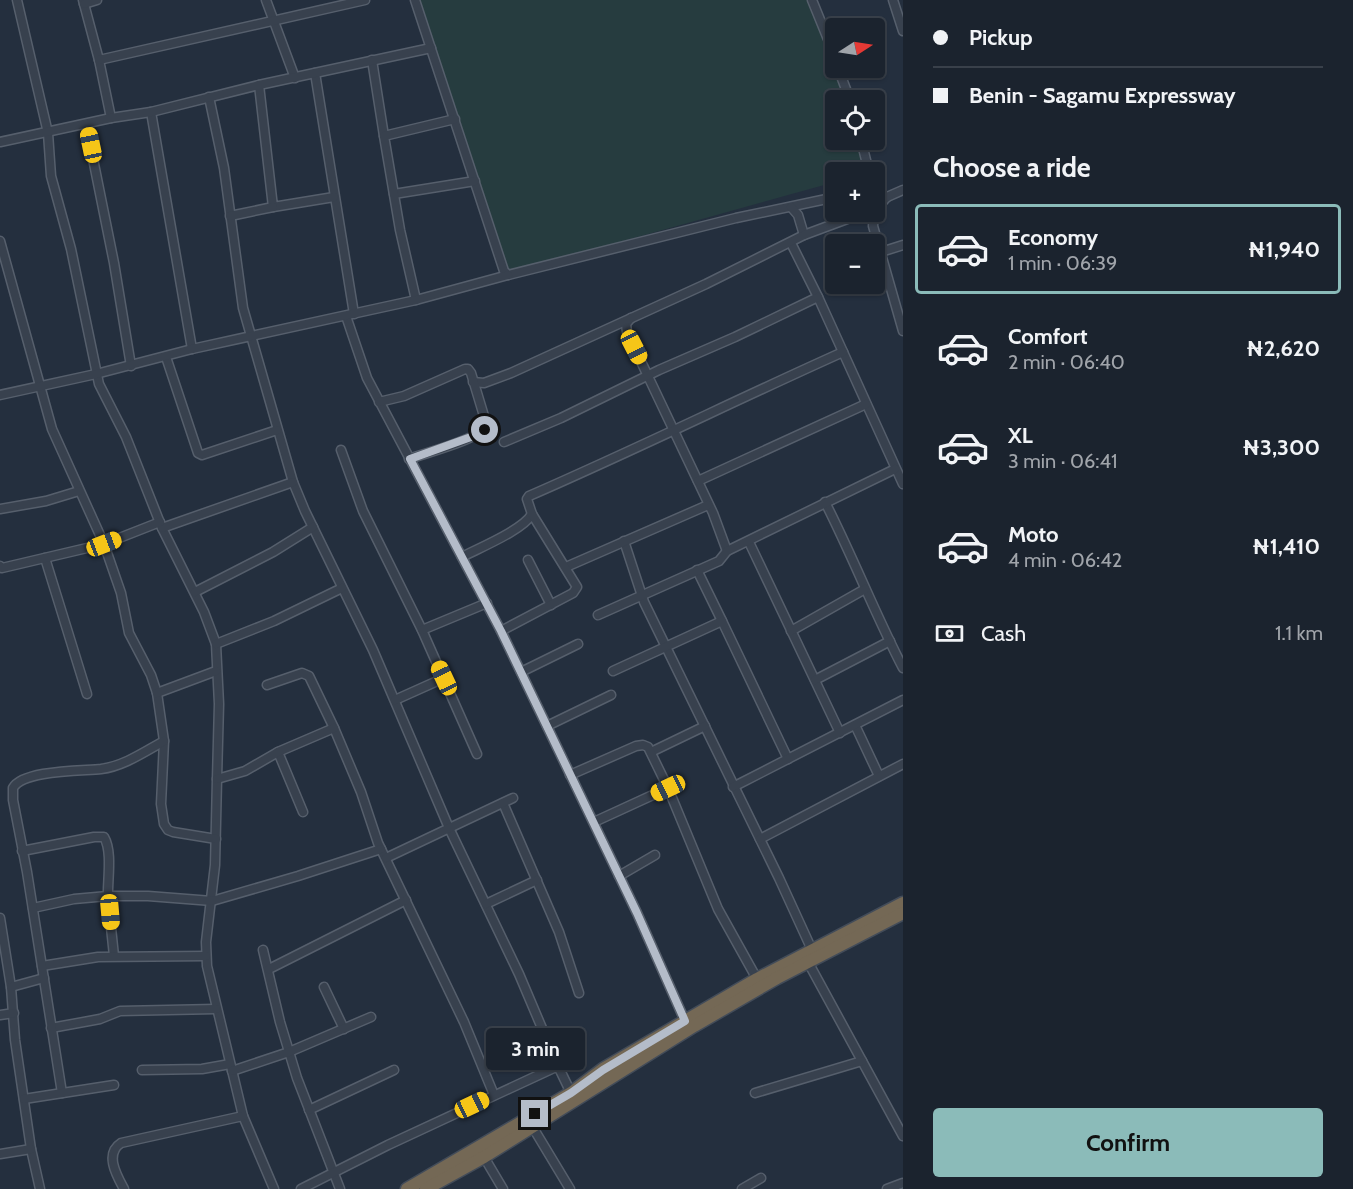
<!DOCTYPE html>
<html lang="en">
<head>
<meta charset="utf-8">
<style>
  :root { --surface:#1b232e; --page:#282f3a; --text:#f1f3f6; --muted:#a0a4aa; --line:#39404a; --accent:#8bbbb9 }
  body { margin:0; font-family:Cabin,sans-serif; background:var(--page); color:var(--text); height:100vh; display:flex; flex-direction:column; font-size:22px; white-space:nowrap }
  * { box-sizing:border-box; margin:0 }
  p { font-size:20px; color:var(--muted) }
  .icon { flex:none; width:33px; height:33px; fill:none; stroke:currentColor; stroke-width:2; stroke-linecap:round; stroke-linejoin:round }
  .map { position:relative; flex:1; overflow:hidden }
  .details { display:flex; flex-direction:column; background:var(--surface); width:450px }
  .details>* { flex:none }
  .hud { display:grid; align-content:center; height:132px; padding:0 30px; background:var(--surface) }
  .needle { width:39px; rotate:78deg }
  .fabs { position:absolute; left:825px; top:18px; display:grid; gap:12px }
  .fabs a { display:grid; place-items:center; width:60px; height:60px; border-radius:6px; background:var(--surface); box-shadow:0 2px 4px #0004,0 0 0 2px var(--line); font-size:30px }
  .end { position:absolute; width:27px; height:27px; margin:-14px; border:8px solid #b4bcc9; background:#111; box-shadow:0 0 0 3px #111 }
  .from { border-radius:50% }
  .bubble { position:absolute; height:42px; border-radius:6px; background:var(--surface); box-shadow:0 2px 4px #0004,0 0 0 2px var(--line); font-size:20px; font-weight:800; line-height:42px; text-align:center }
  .car { position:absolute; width:18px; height:36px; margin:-18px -9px; border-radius:8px; box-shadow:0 0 4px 2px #0007; background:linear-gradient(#f5c518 24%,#345 0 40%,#f5c518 0 76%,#345 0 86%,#f5c518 0) }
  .hud b { display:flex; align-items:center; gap:21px; height:57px; font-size:22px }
  .hud b+b { border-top:2px solid var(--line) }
  .hud i { width:15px; height:15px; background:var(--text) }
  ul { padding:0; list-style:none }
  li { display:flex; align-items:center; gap:18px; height:90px; margin:0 12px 9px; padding:0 18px; border:3px solid transparent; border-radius:6px }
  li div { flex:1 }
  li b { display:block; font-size:22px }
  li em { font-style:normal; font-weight:800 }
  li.active { border-color:var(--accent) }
  li>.icon { width:54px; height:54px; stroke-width:1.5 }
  h2 { padding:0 30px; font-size:27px; line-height:72px }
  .pay { display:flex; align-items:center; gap:15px; height:66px; padding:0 30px; font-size:22px }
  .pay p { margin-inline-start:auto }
  .cta { display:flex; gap:12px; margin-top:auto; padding:12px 30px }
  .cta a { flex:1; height:69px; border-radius:6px; background:var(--accent); color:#111; font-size:24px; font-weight:800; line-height:69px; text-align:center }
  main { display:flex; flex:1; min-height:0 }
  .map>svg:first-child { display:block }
  .green { fill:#263c3f }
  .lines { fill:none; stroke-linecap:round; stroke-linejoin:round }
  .minor-casing { stroke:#565f6c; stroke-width:11 }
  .highway-casing { stroke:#434c59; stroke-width:15 }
  .minor { stroke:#38414e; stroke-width:8 }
  .highway { stroke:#746855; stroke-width:12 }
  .route { stroke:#b4bcc9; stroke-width:8 }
</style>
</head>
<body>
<main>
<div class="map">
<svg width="903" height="1189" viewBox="0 0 903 1189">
  <rect width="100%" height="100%" fill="#242f3e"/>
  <!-- green -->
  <polygon class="green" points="410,0 809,0 848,100 836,100 836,140 863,140 875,171 836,172 835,182 501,275"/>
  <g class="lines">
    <defs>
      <g id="minor">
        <polyline points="17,0 48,133 51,176 71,249 99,384 126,437 162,528 204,612 216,644 219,704 217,779 215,865 206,942 207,966 243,1116 274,1189"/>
        <polyline points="83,0 99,60 111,118"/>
        <polyline points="266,0 295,78"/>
        <polyline points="415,0 504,271 508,275 736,218 836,197"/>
        <polyline points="812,0 836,59"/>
        <polyline points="893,0 903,31"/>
        <polyline points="84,4 97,0"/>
        <polyline points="99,60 365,0"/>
        <polyline points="372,60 384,136"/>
        <polyline points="838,68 850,100"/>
        <polyline points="315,73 354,314"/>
        <polyline points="259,85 273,207 334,197"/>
        <polyline points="209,97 224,168 243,308 293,482 305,511 373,650 449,828 519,974 558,1066"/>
        <polyline points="151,112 192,349"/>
        <polyline points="86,124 114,263 131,366"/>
        <polyline points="861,140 869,172"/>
        <polyline points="0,142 111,118 151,112 259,85 431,48"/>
        <polyline points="874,192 887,197 874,211"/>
        <polyline points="394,194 475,181"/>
        <polyline points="887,197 903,190"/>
        <polyline points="791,207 798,215 804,235"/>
        <polyline points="874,212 873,226 903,331"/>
        <polyline points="230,216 273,207"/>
        <polyline points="0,241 52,429 104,544 121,593 129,633 151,675 157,693 164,741 161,804 164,824 168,830 173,832 216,839"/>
        <polyline points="791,243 818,297 903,484"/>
        <polyline points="881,252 903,245"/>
        <polyline points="416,300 400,230 384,136 455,119"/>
        <polyline points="346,316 367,378 501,631 637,913 685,1021"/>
        <polyline points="631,318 626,324 627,332 713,513 727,551"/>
        <polyline points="166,357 198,453 202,455 277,430"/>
        <polyline points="473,382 484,383 511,373 706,284 804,235 866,212"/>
        <polyline points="0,395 96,374 192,349 416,300 508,275"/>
        <path d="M379,402L404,396L465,369H468L471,373L487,426C480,439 425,453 409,459"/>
        <polyline points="504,442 561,418 659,370 735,337 818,297"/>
        <polyline points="341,450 363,511 422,630 477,754"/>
        <polyline points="698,481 866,404"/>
        <path d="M825,502C853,557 875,614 903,668"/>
        <polyline points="0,509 46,501 79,491"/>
        <polyline points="162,528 293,482"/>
        <polyline points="624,541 644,602 779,878 812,950"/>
        <polyline points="749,542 840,733"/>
        <path d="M462,557C479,548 523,530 532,514"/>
        <polyline points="45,558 87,694"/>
        <polyline points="528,560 551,605"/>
        <polyline points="0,566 2,568 104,544 160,522"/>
        <polyline points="566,567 708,505"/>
        <polyline points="697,570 722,621"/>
        <polyline points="195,592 273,552 313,527"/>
        <polyline points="598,615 719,561 727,551 895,469"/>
        <polyline points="422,630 487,603"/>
        <path d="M501,631L573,593L577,587L532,514L527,499L529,496C635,450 738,399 843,352"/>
        <polyline points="791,631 865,589"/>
        <polyline points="216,644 274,621 342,588"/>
        <polyline points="613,671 722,621 788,759"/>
        <polyline points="521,672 578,644"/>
        <polyline points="815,680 890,641"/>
        <polyline points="267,685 302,673 309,676 334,728 361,792 378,843 464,1022 494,1095"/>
        <polyline points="157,693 216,671"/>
        <polyline points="395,700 444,678"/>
        <polyline points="855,725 879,776"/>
        <polyline points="547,726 611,695"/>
        <polyline points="278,752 303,812"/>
        <polyline points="651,752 705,726"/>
        <polyline points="570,775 636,746 643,745 648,747 668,788 718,909 757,979"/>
        <polyline points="217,779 245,771 278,752 334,728"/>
        <polyline points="733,787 903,700"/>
        <polyline points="503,803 559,932 579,993"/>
        <polyline points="594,822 668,788"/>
        <polyline points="760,839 903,764"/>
        <path d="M22,851L94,837H104C113,852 107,882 108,899C110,918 112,937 114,956"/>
        <polyline points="386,858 513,798"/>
        <polyline points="619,876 655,855"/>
        <polyline points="486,904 537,880"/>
        <polyline points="33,908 74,899 108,896 148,896 212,901 298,876 381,849"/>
        <polyline points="0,918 11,987 15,1040 31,1149 40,1189"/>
        <polyline points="263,950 280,1022 297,1078 340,1189"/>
        <polyline points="808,962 903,1136"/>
        <polyline points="42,966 98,957 206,956"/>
        <polyline points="269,969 406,900"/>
        <polyline points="11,987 44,978"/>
        <polyline points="324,987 344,1029"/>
        <polyline points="0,1015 14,1013"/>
        <polyline points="51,1028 100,1019 120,1011 216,1009"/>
        <polyline points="142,1070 202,1069 230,1064"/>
        <polyline points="232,1071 289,1052 371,1017"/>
        <path d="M62,1093L27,872L13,800V788C23,770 82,771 101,769C124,766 144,752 164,741"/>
        <polyline points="755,1093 862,1061"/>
        <polyline points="24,1099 114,1085"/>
        <polyline points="309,1110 394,1070"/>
        <polyline points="532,1126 570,1189"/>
        <polyline points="0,1154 31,1149"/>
        <polyline points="484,1157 503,1189"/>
        <path d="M124,1189C117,1176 104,1154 121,1143L243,1116"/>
        <polyline points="301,1189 388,1145 558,1066 571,1093"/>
        <polyline points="742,1189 761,1178"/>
        <polyline points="887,1189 903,1183"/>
      </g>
      <g id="highway">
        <polyline points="407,1189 571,1093 603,1069 757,979 903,903"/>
        <polyline points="426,1189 484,1157 694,1026 777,978 903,913"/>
      </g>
    </defs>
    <!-- minor casing -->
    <use href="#minor" class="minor-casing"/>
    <!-- highway casing -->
    <use href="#highway" class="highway-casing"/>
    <!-- minor -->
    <use href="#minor" class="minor"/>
    <!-- highway -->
    <use href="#highway" class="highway"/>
  </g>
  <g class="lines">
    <!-- route -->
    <polyline class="route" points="485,430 471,437 410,459 501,631 637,913 685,1021 603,1070 571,1093 535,1114"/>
  </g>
</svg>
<div class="fabs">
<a><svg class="needle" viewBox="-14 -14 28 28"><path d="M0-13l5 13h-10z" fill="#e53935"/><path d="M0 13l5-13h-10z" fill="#a0a4aa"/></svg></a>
<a><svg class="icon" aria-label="locate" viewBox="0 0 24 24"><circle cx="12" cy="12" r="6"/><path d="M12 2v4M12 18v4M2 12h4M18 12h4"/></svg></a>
<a>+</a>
<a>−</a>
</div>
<i class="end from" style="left:485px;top:430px"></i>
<i class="end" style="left:535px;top:1114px"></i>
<div class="bubble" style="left:486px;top:1028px;width:99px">3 min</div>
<i class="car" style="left:91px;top:145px;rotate:348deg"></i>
<i class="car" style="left:634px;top:347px;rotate:153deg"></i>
<i class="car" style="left:104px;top:544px;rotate:69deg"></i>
<i class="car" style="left:444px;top:678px;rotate:335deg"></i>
<i class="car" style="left:668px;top:788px;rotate:245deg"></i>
<i class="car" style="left:110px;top:912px;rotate:175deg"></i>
<i class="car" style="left:472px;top:1105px;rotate:65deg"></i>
</div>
<section class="details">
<div class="hud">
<b><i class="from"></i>Pickup</b>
<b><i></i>Benin - Sagamu Expressway</b>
</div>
<h2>Choose a ride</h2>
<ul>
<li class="active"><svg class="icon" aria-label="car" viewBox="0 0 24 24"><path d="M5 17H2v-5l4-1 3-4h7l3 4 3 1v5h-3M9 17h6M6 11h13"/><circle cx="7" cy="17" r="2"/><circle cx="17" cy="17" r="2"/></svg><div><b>Economy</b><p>1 min · 06:39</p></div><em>₦1,940</em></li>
<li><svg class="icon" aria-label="car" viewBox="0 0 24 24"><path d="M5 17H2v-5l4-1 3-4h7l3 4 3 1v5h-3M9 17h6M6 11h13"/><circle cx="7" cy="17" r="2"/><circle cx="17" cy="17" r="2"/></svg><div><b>Comfort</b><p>2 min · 06:40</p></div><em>₦2,620</em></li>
<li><svg class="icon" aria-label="car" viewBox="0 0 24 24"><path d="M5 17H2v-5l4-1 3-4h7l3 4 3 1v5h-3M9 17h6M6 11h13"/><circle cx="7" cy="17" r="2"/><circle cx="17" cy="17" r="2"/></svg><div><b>XL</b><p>3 min · 06:41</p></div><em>₦3,300</em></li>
<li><svg class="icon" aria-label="car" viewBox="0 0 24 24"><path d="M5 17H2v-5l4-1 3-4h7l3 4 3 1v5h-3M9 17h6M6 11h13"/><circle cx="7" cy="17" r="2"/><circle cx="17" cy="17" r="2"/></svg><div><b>Moto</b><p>4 min · 06:42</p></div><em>₦1,410</em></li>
</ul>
<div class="pay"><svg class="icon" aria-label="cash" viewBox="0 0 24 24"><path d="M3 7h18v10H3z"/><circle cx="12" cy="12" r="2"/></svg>Cash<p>1.1 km</p></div>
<div class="cta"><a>Confirm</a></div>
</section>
</main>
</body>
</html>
